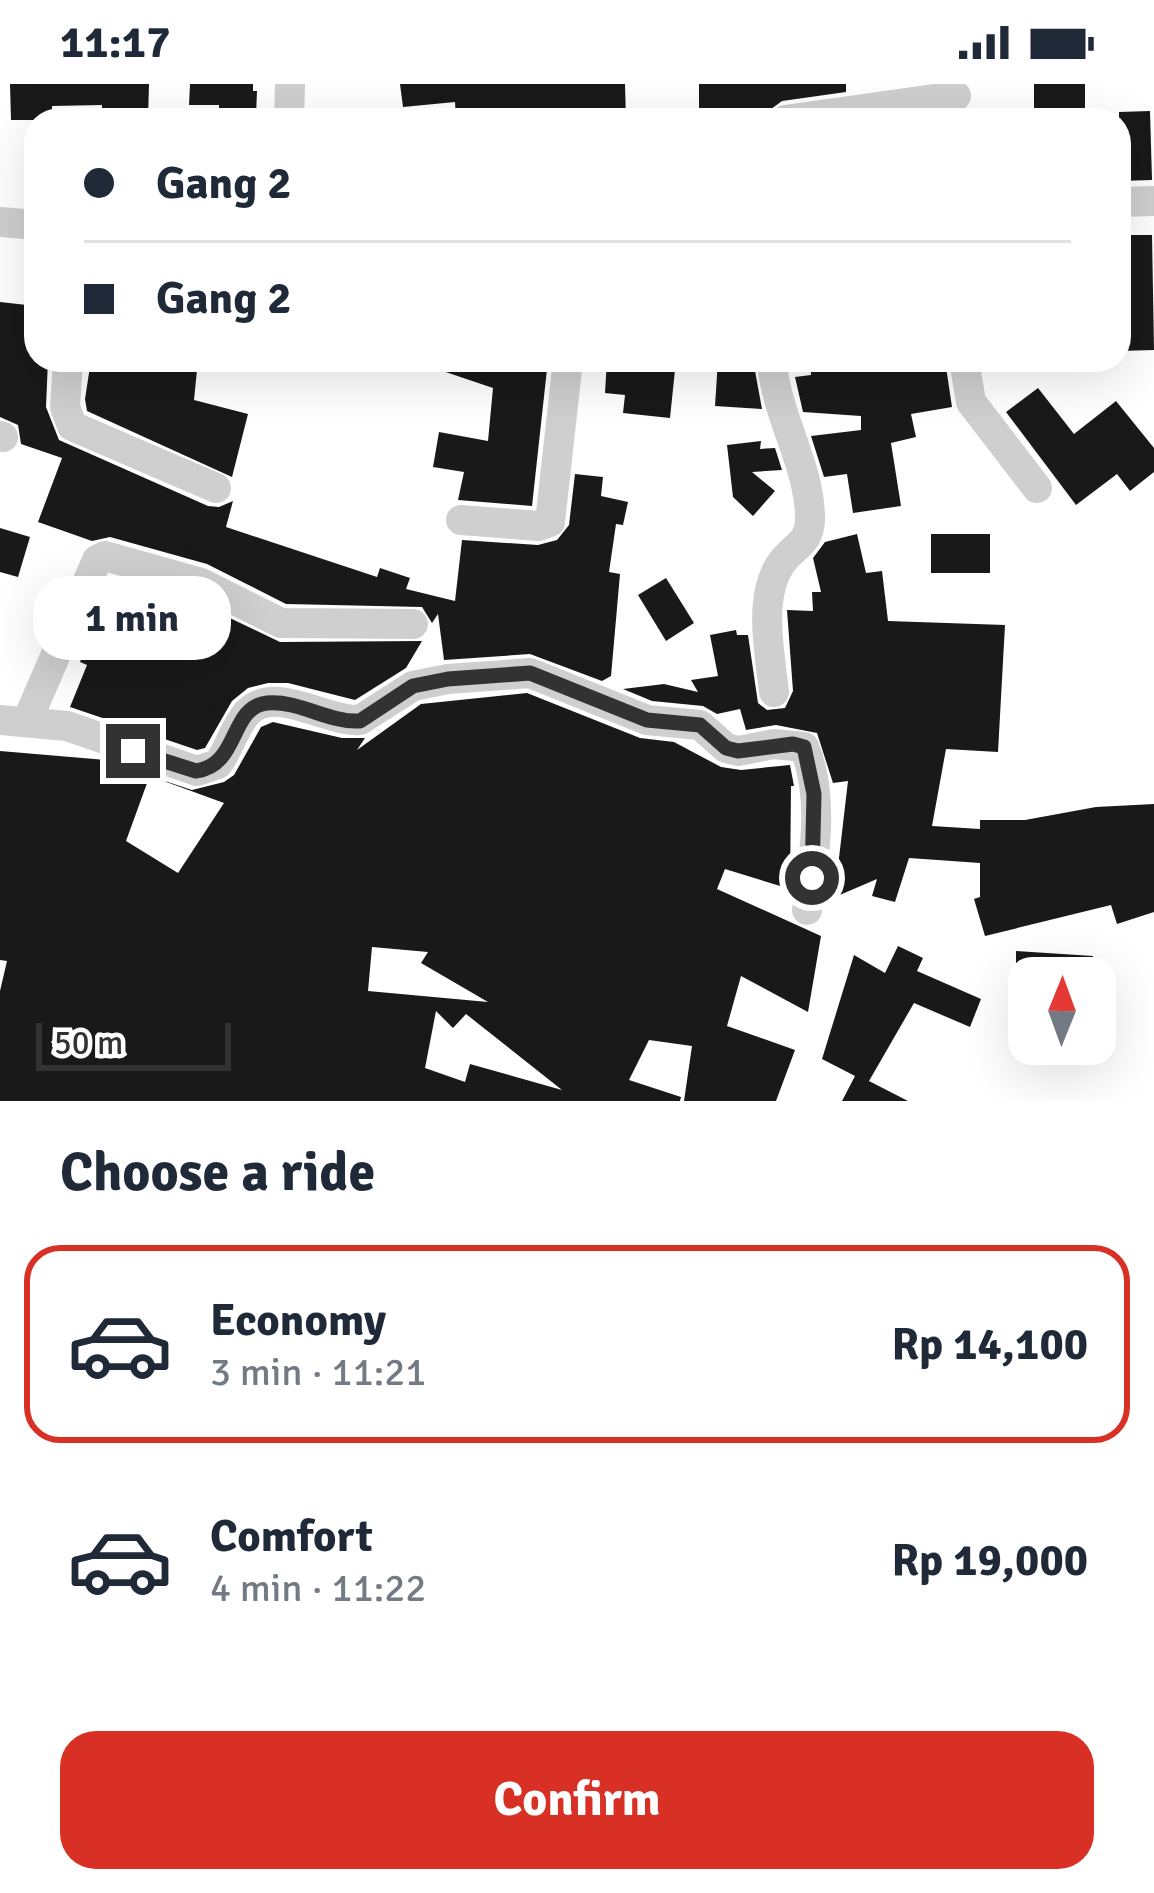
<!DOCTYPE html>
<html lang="en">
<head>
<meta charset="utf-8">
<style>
  :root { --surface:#fff; --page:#f2f2f3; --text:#1f2937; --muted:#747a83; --line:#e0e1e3; --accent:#d93025 }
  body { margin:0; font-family:Signika,sans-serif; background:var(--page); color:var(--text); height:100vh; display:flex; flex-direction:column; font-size:45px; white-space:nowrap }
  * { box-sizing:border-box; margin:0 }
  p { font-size:39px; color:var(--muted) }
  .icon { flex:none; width:66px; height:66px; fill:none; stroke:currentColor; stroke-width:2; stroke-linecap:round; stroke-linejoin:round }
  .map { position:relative; height:1017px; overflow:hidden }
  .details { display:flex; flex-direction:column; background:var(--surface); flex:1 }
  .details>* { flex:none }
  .hud { position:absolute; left:24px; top:24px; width:1107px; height:264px; border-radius:36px; box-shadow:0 12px 48px #0002; display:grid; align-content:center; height:264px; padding:0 60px; background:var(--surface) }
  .needle { width:78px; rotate:1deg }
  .tools { position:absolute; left:1008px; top:873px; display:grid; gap:24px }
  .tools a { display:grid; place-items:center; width:108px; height:108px; border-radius:24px; background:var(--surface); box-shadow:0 12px 48px #0002; font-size:60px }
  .scale { position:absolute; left:36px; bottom:30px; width:195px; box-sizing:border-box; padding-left:12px; border:6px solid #323232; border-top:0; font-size:33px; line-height:42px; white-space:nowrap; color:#323232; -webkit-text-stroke:9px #fff; paint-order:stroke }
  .end { position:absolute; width:54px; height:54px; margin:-27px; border:15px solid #323232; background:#fff; box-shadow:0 0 0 6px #fff }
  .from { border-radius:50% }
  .bubble { position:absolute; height:84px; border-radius:36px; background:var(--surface); box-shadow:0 12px 48px #0002; font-size:39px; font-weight:800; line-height:84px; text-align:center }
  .hud b { display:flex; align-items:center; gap:42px; height:114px; font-size:45px }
  .hud b+b { border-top:3px solid var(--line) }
  .hud i { width:30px; height:30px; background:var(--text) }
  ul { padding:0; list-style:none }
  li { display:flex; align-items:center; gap:36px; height:198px; margin:0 24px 18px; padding:0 36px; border:6px solid transparent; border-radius:36px }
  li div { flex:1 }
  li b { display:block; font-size:45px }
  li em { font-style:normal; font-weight:800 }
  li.current { border-color:var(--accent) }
  li>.icon { width:108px; height:108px; stroke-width:1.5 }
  h2 { padding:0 60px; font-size:54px; line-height:144px }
  .button { display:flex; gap:24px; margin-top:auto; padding:24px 60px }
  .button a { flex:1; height:138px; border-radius:36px; background:var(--accent); color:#fff; font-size:48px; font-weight:800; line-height:138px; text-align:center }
  .status { display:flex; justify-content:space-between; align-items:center; height:84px; padding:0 60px; background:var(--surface); direction:ltr }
  .status svg { height:33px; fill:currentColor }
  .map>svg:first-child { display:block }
  .building { fill:#191919; fill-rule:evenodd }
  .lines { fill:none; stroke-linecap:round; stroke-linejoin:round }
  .street { stroke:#cfcfcf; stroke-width:30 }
  .route { stroke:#323232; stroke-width:15 }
</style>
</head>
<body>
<div class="status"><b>11:17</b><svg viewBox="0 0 49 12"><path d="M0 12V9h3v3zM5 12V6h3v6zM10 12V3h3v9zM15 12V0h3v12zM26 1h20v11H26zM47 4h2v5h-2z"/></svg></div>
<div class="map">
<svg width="1154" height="1017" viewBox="0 0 1154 1017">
  <rect width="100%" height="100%" fill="#fff"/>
  <!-- building -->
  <g class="building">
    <polygon points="10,0 149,0 148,36 102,36 102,21 52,22 52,36 11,36"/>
    <polygon points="190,0 253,0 253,7 257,7 256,32 219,31 219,21 189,21"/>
    <polygon points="400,0 625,0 626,36 456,36 455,18 403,23"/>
    <polygon points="699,0 846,0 846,8 782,17 767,28 746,29 746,36 699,36"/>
    <rect x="1034" y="0" width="51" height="36"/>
    <polygon points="1150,27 1152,96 1119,97 1119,28"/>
    <polygon points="1119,151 1152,151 1154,266 1119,267"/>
    <polygon points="0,218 36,222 36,276 48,276 46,323 59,356 208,422 219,423 233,417 226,443 377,493 380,484 410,494 406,505 455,517 462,456 538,461 557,456 569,441 575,390 603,393 601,412 628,418 623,441 616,440 609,488 620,490 611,592 602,597 530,570 444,576 438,530 432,539 422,523 286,520 207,480 110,453 92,457 38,438 62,374 21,360 18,341 0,333"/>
    <polygon points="91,276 198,276 194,316 248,330 232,393 87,327 85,315"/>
    <polygon points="422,276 548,276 532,422 458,416 464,388 433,383 439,348 488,357 493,304 422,280"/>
    <polygon points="607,276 676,276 670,334 623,329 625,311 605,309"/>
    <polygon points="718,276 753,276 762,325 715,322"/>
    <polygon points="810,276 945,276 952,323 911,330 916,353 891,359 901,422 853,429 847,390 824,393 811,352 861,346 861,332 803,328 795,293 811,291"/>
    <polygon points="1038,304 1074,350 1116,317 1154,364 1154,388 1130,407 1117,390 1076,421 1006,328"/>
    <polygon points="761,357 760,365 775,364 782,386 752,388 775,407 753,432 733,413 727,361"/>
    <polygon points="0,444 30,453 18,493 0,488"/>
    <polygon points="857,450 866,489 882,487 888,537 1005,541 998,668 946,665 932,742 980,745 980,736 1025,736 1096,723 1154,720 1154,828 1117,840 1111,821 985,852 974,815 980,813 980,779 909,774 895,818 872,812 877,795 828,816 832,790 837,791 848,697 833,699 817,649 776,641 746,646 740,625 717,630 703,622 652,617 623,605 664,600 698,608 691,596 718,592 710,551 736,546 737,551 748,551 758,619 767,626 785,624 793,607 787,526 813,527 812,508 821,508 813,474 825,458"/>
    <rect x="931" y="450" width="59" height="39"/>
    <polygon points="111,494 194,517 280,558 422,557 406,584 355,616 288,599 268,599 248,604 232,617 205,664 197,666 70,623 87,581 80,578"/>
    <polygon points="666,494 694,539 666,557 638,511"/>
    <path d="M527,609L640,654L674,658L721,683L741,686L790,681L794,702H791L790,805L725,785L717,805L821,852L808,928L741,892L727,942L795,966L776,1017H684L692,962L649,956L629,996L681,1013L680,1017H0V907L7,877L0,876V667L106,676L150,691L126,757L178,789L224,719L150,692L192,706L224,698L234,691L261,643L273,638L342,654H365L357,666L421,620ZM372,863L428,868L421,879L488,918L368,907ZM436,927L453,944L466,930L562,1006L470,980L465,998L425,984Z"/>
    <polygon points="898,862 923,874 917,887 981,915 970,943 914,919 869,997 908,1017 842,1017 855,992 822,975 854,871 885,889"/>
    <polygon points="1016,867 1093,872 1092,893 1044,890 1044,894 1016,894"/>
  </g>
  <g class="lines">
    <!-- street -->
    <g class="street">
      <polyline points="289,36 290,0"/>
      <polyline points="785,36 956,12"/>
      <polyline points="1119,118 1154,117"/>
      <polyline points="0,138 36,141"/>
      <polyline points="68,276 65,323 72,342 216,404"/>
      <path d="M772,276C775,331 811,382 810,437C809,461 791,463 780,481C758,515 770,570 774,608"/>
      <polyline points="964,276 971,318 1037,404"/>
      <polyline points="0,352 3,353"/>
      <polyline points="461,436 539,442 550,438 568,276"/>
      <path d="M0,636L67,642L197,687L218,680C229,665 234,644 247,629C275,599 327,639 360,636L413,602L448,595L530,589L647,636L700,641L726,664L738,667L774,660L804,663C825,712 814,776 807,826"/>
      <polyline points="27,637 97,476 105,472 201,499 281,539 413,540"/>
    </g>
  </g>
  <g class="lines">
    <!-- route -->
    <path class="route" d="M133,667L196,687C240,681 229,623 267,619C299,616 329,639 360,637L413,602L448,595L530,589L647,636L700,641L726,664L738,667L793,660L804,663L814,710L812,794"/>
  </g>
</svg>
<div class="tools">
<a><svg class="needle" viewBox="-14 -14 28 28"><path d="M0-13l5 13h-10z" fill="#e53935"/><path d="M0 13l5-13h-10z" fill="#747a83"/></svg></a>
</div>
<div class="scale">50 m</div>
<i class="end from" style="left:812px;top:794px"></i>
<i class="end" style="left:133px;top:667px"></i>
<div class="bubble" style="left:33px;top:492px;width:198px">1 min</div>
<div class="hud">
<b><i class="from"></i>Gang 2</b>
<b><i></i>Gang 2</b>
</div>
</div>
<section class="details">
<h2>Choose a ride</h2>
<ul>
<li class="current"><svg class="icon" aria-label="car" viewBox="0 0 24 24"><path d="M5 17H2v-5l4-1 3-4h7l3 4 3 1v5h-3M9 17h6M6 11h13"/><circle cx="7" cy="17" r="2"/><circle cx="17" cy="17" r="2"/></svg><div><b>Economy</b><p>3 min · 11:21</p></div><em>Rp 14,100</em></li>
<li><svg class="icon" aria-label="car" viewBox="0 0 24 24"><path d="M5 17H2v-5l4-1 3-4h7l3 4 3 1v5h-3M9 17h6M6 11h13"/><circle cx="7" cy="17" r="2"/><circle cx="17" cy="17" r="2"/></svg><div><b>Comfort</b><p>4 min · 11:22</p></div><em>Rp 19,000</em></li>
</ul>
<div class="button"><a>Confirm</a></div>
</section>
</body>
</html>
